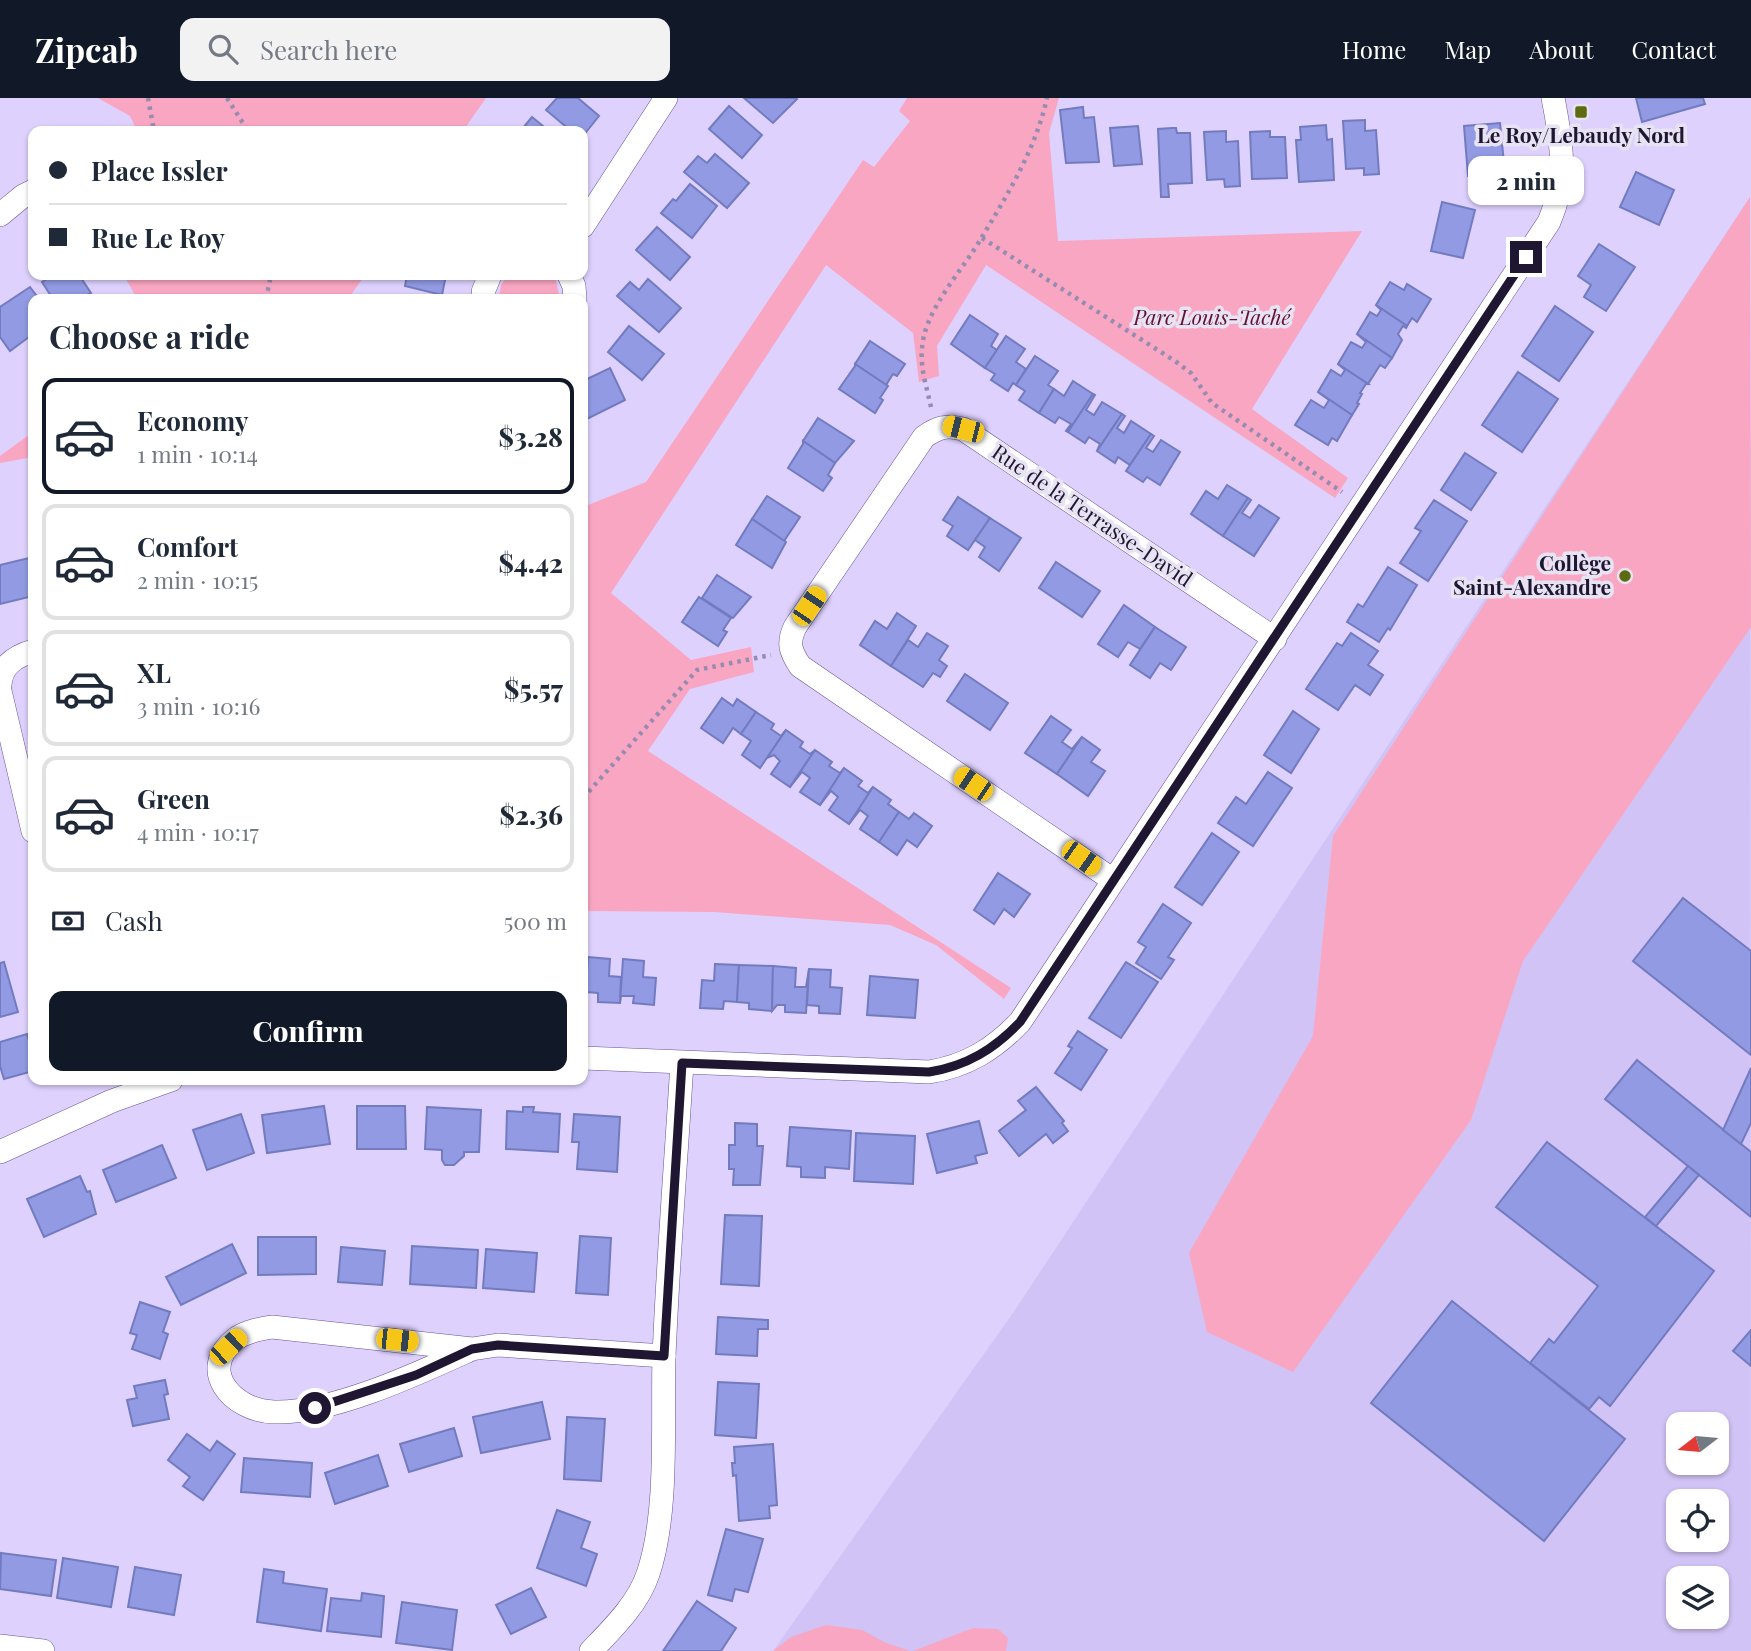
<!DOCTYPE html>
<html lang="en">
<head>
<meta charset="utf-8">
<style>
  :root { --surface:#fff; --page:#f2f2f3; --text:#1f2937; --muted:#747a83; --line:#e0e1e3; --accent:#111827 }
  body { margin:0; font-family:"Playfair Display",serif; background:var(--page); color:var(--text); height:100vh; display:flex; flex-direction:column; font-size:26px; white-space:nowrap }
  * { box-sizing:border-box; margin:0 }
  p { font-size:23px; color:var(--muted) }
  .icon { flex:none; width:38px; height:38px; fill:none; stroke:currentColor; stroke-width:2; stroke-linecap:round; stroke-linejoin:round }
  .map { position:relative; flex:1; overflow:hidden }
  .details { position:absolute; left:28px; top:196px; width:560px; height:791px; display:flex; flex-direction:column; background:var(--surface); border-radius:14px; box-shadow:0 2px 5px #0004 }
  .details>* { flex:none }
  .guide { position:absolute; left:28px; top:28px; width:560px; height:154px; border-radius:14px; box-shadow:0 2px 5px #0004; display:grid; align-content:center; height:154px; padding:0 21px; background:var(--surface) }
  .needle { width:46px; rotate:254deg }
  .buttons { position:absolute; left:1666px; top:1314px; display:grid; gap:14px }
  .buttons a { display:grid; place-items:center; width:63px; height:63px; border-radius:14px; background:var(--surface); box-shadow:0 2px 5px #0004; font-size:35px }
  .end { position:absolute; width:32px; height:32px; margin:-16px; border:9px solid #1f1631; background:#fff; box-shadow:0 0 0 4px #fff }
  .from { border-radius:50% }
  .bubble { position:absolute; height:49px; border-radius:14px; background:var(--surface); box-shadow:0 2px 5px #0004; font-size:23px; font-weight:800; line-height:49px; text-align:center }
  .car { position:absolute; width:21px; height:42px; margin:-21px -10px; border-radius:9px; box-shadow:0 0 5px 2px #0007; background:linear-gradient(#f5c518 24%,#345 0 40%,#f5c518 0 76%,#345 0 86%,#f5c518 0) }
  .guide b { display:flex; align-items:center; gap:24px; height:66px; font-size:26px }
  .guide b+b { border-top:2px solid var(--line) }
  .guide i { width:18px; height:18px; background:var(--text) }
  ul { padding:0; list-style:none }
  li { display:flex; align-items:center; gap:21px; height:116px; margin:0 14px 10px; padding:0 7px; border:4px solid var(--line); border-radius:14px }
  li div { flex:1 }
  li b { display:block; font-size:26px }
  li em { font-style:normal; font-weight:800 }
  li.active { border-color:var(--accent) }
  li>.icon { width:63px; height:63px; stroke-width:1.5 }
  h2 { padding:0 21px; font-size:32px; line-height:84px }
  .pay { display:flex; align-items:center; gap:18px; height:77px; padding:0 21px; font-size:26px }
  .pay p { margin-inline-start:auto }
  .cta { display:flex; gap:14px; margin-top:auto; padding:14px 21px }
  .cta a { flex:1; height:80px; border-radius:14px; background:var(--accent); color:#fff; font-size:28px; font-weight:800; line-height:80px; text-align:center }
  header { display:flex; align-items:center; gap:42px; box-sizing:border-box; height:98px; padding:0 35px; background:var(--accent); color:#fff }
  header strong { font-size:33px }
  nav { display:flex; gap:38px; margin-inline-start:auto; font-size:24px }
  .search { width:490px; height:63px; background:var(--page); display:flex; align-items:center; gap:18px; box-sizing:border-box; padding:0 24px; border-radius:14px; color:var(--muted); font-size:26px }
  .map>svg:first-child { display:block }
  .built { fill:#d1c3f5; fill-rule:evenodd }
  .green { fill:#f9a6c2 }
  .building { fill:#919ae2; stroke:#737bc0; stroke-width:2 }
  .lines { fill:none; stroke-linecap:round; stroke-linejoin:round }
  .minor-casing { stroke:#695295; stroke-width:24 }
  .path { stroke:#968bb1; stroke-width:4.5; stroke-dasharray:3.5 5; stroke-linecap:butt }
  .minor { stroke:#fff; stroke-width:23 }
  .route { stroke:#1f1631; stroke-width:9 }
  .poi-dot { fill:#5d6a11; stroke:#e7e3f3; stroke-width:2.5 }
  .labels { text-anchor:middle; stroke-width:7; stroke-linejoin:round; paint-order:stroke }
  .poi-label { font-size:21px; font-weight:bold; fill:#1f1631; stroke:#e7e3f3 }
  .park-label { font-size:21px; font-style:italic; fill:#631237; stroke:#e7e3f3 }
  .street-label { font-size:21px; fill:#1f1631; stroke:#e7e3f3 }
</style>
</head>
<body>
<header>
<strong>Zipcab</strong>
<div class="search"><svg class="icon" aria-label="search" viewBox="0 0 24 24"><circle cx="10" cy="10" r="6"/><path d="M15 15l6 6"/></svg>Search here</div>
<nav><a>Home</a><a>Map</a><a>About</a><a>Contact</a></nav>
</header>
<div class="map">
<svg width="1751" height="1553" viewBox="0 0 1751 1553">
  <rect width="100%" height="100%" fill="#ded1fe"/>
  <!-- built -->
  <path class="built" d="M1750,99L1751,1553H773L1013,1215ZM1678,1326H1717V1365H1678ZM1678,1404H1717V1442H1678ZM1678,1480H1717V1519H1678Z"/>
  <!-- green -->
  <g class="green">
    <polygon points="98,0 486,0 463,33 137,33 130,18"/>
    <polygon points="907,0 1059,0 1049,35 1058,143 1362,133 1252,311 1348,380 1335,400 986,167 937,248 939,278 919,284 913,235 826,167 611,495 691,562 751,549 754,574 690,591 648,653 1011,890 1004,901 936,847 890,827 714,814 583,813 583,409 646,384 863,62 874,69 910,23 899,13"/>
    <polygon points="1750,99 1751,529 1523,863 1471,1022 1293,1274 1207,1234 1189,1155 1313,938 1333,738"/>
    <polygon points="124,177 365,177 348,201 137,201"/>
    <polygon points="508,177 551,177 556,183 560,201 499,201 501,187"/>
    <polygon points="33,334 33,359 0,365 0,358"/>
    <polygon points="826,1527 862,1532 884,1544 910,1553 773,1553 791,1539"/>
    <polygon points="973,1530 998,1531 1008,1540 1006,1553 913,1553"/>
  </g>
  <!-- building -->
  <g class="building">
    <polygon points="557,0 578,0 599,18 583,38 583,33 571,33 546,12"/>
    <polygon points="744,0 795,0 797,1 773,25"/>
    <polygon points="1636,0 1703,0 1705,6 1642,24"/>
    <polygon points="729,8 762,37 742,60 709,31"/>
    <polygon points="1083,9 1084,20 1094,19 1099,64 1066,65 1060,12"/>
    <polygon points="532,19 549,33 523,33 525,31 523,30"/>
    <polygon points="1365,22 1365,33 1376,32 1379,76 1364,77 1364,70 1346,71 1343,23"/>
    <polygon points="1500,25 1505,75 1468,78 1464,28"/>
    <polygon points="1326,27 1327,42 1332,41 1334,82 1299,84 1296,42 1301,42 1300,29"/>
    <polygon points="1138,28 1142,66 1114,68 1110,30"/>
    <polygon points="1172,30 1176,30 1177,35 1190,35 1192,85 1168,86 1169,99 1161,99 1158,31"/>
    <polygon points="1226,33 1226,44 1238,43 1240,88 1225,89 1224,81 1207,82 1204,34"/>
    <polygon points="1270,33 1270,39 1285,39 1287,80 1252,81 1250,34"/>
    <polygon points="715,56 749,85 727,110 684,74 698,58 707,65"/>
    <polygon points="1636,74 1674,92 1659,127 1620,109"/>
    <polygon points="690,86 717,108 692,140 661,115 673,101 676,103"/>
    <polygon points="1442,104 1475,112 1463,160 1431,153"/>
    <polygon points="657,129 690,159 670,182 636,152"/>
    <polygon points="1599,146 1635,169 1606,213 1584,199 1591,187 1578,178"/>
    <polygon points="53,177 79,177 91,195 80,201 53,201 42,184"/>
    <polygon points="407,177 446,177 442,197 405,188"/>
    <polygon points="648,181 681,210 659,234 617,198 630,184 639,192"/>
    <polygon points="1390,184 1404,192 1407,186 1431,201 1417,224 1412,220 1407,228 1376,207"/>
    <polygon points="30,189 39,201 33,201 33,236 10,253 0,239 0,209"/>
    <polygon points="1376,207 1407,228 1406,230 1403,228 1398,236 1402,242 1392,260 1357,236 1370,214 1377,218 1381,212"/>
    <polygon points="1555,208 1593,234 1559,283 1522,258"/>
    <polygon points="970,217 998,236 991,248 997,252 985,270 951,246"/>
    <polygon points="629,228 664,256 642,282 608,254"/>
    <polygon points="1357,236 1392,260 1385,270 1380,267 1368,286 1338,266 1351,244 1362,250 1366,244"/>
    <polygon points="1006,238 1025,251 1016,264 1026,271 1016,287 1013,285 1008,293 991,282 995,276 985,270"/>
    <polygon points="870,243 905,266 897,278 893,276 886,287 855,266"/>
    <polygon points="1035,258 1058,273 1048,287 1054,291 1039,315 1019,302 1025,293 1016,287"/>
    <polygon points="855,266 888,288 880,300 883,302 875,315 839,291 855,268"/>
    <polygon points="1338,266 1368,286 1366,286 1360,295 1362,296 1357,305 1359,306 1352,317 1318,294 1331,272 1341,278 1345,272"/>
    <polygon points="610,270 625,302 583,323 583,283"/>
    <polygon points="1518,274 1558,301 1522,354 1482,327"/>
    <polygon points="1073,283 1093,296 1068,334 1066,333 1071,326 1059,319 1055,325 1039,315 1054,291 1064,298"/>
    <polygon points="1318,294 1352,317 1337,343 1332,340 1328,347 1295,327 1311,302 1324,310 1329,302"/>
    <polygon points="1093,296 1095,297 1086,312 1094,317 1102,304 1122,316 1097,353 1100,346 1089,339 1085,345 1068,334"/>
    <polygon points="1122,316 1125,318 1117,330 1124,335 1131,323 1151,336 1130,367 1118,359 1115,365 1097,353"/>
    <polygon points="818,320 854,343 835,365 803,343"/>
    <polygon points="1151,336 1154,338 1146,350 1153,354 1161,342 1180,354 1160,387 1147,379 1143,384 1126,373"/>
    <polygon points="803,343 835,365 828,377 832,380 823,393 788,370 803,346"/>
    <polygon points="1465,355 1496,375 1471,412 1441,392"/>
    <polygon points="1227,387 1248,400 1223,438 1191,416 1206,393 1218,401"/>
    <polygon points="767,398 800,419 784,443 752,421"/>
    <polygon points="958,399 990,420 968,452 947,438 953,428 943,422"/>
    <polygon points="1248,400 1251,402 1242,415 1250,420 1259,407 1279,420 1254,458 1223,438"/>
    <polygon points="1434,402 1467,423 1428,483 1400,465 1421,433 1415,430"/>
    <polygon points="990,420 1021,440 999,473 979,459 985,449 975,442"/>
    <polygon points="752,421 786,444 772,470 736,447"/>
    <polygon points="33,459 33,498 0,506 0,467"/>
    <polygon points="1056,464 1100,493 1082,519 1039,490"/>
    <polygon points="1388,469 1417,487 1390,532 1388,530 1379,544 1347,524 1358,506 1363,509"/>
    <polygon points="717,477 751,499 733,520 702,500"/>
    <polygon points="699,499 731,520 723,532 727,534 718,548 682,524"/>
    <polygon points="1124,507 1155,529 1140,551 1128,544 1118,559 1098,546"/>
    <polygon points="897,515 916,528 891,568 860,547 875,523 887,531"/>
    <polygon points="1155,529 1186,549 1171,572 1160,565 1150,580 1130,567"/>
    <polygon points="927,535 948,548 939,562 947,568 940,579 933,575 923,589 891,568 908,542 918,549"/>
    <polygon points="1351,535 1378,553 1368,567 1383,577 1370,597 1355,587 1338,612 1306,591 1337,545 1342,548"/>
    <polygon points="965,576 1008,605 990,632 947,603"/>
    <polygon points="722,600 733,608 737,601 756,614 741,636 733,630 723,645 701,630"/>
    <polygon points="1293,613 1319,631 1291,675 1264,657"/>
    <polygon points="756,614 774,626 771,631 781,638 786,632 760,670 742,657 751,643 741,636"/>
    <polygon points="1051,618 1071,632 1062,644 1072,651 1082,639 1057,676 1025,655"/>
    <polygon points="786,632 803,644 800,649 810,656 815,652 790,689 771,676 780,663 774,657 767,660"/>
    <polygon points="1082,639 1100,652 1091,664 1105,673 1088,698 1057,676"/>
    <polygon points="815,652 832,664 829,668 840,675 844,670 820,707 800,694 810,680 802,674 790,689"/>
    <polygon points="844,670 862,683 858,688 868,695 873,689 849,726 829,712 838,699 831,693 820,707"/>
    <polygon points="1268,674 1292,690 1253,748 1218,725 1236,699 1246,706"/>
    <polygon points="873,689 891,702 888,706 899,714 879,744 860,731 868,718 860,712 849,726"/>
    <polygon points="899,714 909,721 914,715 932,728 917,749 907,742 897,757 879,744"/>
    <polygon points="1212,735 1239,754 1202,807 1175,789"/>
    <polygon points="998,775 1030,796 1014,819 1004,811 994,826 974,812"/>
    <polygon points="1683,800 1751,853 1751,957 1633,863"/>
    <polygon points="1163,806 1191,825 1168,859 1174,862 1161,881 1136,865 1146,849 1138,844"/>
    <polygon points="588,859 610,861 609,878 621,879 620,905 598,904 598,895 586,894 585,904"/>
    <polygon points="623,861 644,863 643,879 656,880 654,907 633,905 634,898 621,898 620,905"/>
    <polygon points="4,864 18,914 0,919 0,865"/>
    <polygon points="1126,864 1158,884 1121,940 1089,920"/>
    <polygon points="715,866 739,867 737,904 724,903 723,911 700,910 702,882 714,883"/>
    <polygon points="739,867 773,868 772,913 749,911 749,905 737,904"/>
    <polygon points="773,868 796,870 795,889 806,889 809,871 806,915 785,914 785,907 777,907 772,913"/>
    <polygon points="809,871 831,872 830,889 842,890 840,916 819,915 819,908 807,907"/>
    <polygon points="870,878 918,882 915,920 867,917"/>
    <polygon points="1078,933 1107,952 1081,992 1055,975 1072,950 1068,948"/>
    <polygon points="27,936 33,956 33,973 4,981 0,968 0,944"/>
    <polygon points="1637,962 1751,1054 1751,1119 1605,1001"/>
    <polygon points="1751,970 1751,1025 1741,1046 1723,1032"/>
    <polygon points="1036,989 1064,1023 1062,1025 1068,1033 1053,1045 1046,1036 1019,1058 999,1033 1026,1012 1018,1003"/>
    <polygon points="324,1008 330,1046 267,1055 262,1017"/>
    <polygon points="357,1008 405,1008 406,1051 357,1051"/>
    <polygon points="427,1009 481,1012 479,1054 464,1054 464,1058 454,1067 445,1067 442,1062 442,1052 425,1051"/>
    <polygon points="523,1009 534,1009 533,1014 560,1016 558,1054 506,1051 507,1013 523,1014"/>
    <polygon points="241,1016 254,1055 207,1072 193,1032"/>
    <polygon points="574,1016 620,1019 617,1074 577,1071 579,1044 572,1044"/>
    <polygon points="979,1023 987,1055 975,1058 977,1065 937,1075 927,1036"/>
    <polygon points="735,1025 757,1026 757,1048 763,1048 760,1087 733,1087 734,1071 729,1071 729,1047 735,1047"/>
    <polygon points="790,1029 851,1033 849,1071 825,1069 825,1080 801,1079 801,1069 787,1068"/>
    <polygon points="856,1035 915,1038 913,1086 854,1083"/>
    <polygon points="1547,1044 1714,1173 1610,1308 1599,1299 1589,1311 1530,1265 1549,1241 1554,1245 1598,1188 1496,1109"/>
    <polygon points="162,1047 176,1080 116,1104 103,1072"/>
    <polygon points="1688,1068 1699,1077 1656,1128 1645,1119"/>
    <polygon points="80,1078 87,1094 90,1093 96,1116 44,1139 27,1101"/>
    <polygon points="725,1117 762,1118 759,1188 721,1186"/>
    <polygon points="580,1138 611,1140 608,1197 576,1195"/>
    <polygon points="258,1139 316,1139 316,1176 258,1177"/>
    <polygon points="232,1146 246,1175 181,1207 166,1179"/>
    <polygon points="412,1148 478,1152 476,1190 410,1186"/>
    <polygon points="341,1149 385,1153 382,1187 338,1184"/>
    <polygon points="486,1151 537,1155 534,1194 483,1190"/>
    <polygon points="1452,1203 1625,1341 1544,1443 1371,1305"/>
    <polygon points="140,1204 170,1214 163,1234 168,1236 160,1261 132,1251 137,1237 130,1235"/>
    <polygon points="718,1219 768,1222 768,1231 758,1231 757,1258 716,1256"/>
    <polygon points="1751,1232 1751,1268 1733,1253"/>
    <polygon points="165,1282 168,1296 164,1297 169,1321 133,1328 127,1302 137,1300 134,1288"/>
    <polygon points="718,1284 759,1286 756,1340 715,1337"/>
    <polygon points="542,1304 550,1341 481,1355 473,1319"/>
    <polygon points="567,1319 605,1321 601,1383 564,1381"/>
    <polygon points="454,1330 462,1358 409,1374 400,1346"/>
    <polygon points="187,1336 210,1353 217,1343 235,1356 203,1402 183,1388 190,1379 168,1362"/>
    <polygon points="773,1346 777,1407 769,1408 770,1420 739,1423 736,1377 733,1378 732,1365 735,1365 734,1349"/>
    <polygon points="378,1357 388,1388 335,1406 325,1375"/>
    <polygon points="244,1360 312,1365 310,1399 241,1394"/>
    <polygon points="557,1412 590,1424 581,1450 597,1456 586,1488 537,1470"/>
    <polygon points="726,1431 763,1441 748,1494 735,1491 732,1503 708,1497"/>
    <polygon points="1,1455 56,1462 51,1498 0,1491"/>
    <polygon points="63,1460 118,1469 111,1509 57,1500"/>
    <polygon points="135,1469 181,1477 174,1517 128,1509"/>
    <polygon points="264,1471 284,1474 283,1485 327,1491 321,1533 257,1524"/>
    <polygon points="531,1490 546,1519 511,1536 496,1507"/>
    <polygon points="362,1495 384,1498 381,1539 327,1533 331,1500 361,1503"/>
    <polygon points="697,1503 736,1530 721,1553 663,1553"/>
    <polygon points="402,1504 457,1512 452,1552 396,1545"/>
  </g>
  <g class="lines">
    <defs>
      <g id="minor">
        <polyline points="0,117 23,98 33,93"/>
        <polyline points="583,128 666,0"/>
        <polyline points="569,177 574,188 575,201"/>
        <polyline points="484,201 483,194 490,177"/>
        <path d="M0,587C1,567 16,558 33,553"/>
        <polyline points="0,593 33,733"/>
        <path d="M1113,782L800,568C791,554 787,546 795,529L924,339C938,329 946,327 963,331L1275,541"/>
        <path d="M583,960L929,974C967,968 994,951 1020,924L1549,124C1568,80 1562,46 1553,0"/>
        <polyline points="0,1054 112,1003 171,982"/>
        <path d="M472,1251C419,1275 332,1316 274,1314C232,1313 196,1271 237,1240C247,1233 260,1231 272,1229L472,1251L498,1247L664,1258"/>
        <polyline points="0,1548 43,1553"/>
        <path d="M591,1553C612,1531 638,1506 648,1476C669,1414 662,1325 664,1259C668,1161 676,1063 682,965"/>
      </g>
    </defs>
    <!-- minor casing -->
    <use href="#minor" class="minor-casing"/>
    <!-- path -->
    <g class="path">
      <polyline points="148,0 154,33"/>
      <polyline points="227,0 248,33"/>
      <polyline points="982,140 1175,263 1191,275 1212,305 1342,394"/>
      <polyline points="266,201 271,177"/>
      <path d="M931,309C927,290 920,270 922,251C924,212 963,172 982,139C1008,96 1036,50 1047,0"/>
      <polyline points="583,700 697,572 771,557"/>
    </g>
    <!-- minor -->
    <use href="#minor" class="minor"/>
  </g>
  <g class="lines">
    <!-- route -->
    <path class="route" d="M315,1310L416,1277L472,1251L498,1247L664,1258L682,965L929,974C967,968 994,951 1020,924L1526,159"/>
  </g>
  <!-- markers -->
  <g class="poi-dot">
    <rect x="1574" y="7" width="14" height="14" rx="3.5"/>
    <circle cx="1625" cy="478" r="7"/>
  </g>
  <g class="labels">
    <!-- poi labels -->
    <g class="poi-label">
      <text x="1581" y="45">Le Roy/Lebaudy Nord</text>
      <text x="1611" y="473" text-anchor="end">Collège<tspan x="1611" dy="24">Saint-Alexandre</tspan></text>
    </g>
    <!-- park labels -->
    <g class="park-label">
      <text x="1212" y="227">Parc Louis-Taché</text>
    </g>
    <!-- street labels -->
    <g class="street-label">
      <text transform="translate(1092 418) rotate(34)" y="7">Rue de la Terrasse-David</text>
    </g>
  </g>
</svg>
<div class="buttons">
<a><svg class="needle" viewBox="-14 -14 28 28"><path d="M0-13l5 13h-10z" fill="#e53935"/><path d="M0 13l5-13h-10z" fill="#747a83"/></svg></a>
<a><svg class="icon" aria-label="locate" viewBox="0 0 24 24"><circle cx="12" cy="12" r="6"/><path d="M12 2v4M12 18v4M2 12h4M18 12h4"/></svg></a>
<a><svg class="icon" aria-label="layers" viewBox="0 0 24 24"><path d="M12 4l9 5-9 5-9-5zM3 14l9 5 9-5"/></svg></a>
</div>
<i class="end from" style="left:315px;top:1310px"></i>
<i class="end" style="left:1526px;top:159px"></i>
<div class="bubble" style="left:1468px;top:58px;width:116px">2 min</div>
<i class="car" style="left:963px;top:331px;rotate:284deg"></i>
<i class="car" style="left:809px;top:508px;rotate:34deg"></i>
<i class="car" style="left:973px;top:686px;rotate:304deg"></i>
<i class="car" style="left:1081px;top:760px;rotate:125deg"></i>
<i class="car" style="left:397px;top:1242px;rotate:96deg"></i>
<i class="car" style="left:228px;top:1249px;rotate:47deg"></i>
<div class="guide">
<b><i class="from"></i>Place Issler</b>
<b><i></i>Rue Le Roy</b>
</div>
<section class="details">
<h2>Choose a ride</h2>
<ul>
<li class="active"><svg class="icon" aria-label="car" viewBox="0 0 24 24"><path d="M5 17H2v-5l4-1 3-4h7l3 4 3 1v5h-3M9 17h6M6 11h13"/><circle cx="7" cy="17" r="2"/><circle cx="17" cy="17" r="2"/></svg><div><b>Economy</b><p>1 min · 10:14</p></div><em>$3.28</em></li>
<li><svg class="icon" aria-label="car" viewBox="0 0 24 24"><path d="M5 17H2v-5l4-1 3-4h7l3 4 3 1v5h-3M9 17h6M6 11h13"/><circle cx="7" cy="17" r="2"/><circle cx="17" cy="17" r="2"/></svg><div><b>Comfort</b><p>2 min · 10:15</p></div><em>$4.42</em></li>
<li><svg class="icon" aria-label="car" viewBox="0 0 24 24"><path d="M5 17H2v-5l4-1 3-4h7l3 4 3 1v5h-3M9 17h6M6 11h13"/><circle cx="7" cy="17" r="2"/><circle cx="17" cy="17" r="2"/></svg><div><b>XL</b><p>3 min · 10:16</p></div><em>$5.57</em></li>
<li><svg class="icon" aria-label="car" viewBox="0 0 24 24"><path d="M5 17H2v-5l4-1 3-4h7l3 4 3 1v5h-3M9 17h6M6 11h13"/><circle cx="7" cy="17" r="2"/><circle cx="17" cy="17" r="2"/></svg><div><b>Green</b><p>4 min · 10:17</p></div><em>$2.36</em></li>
</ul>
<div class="pay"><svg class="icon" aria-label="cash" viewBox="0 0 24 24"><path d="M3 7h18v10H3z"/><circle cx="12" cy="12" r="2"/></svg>Cash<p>500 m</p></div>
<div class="cta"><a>Confirm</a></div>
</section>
</div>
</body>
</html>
